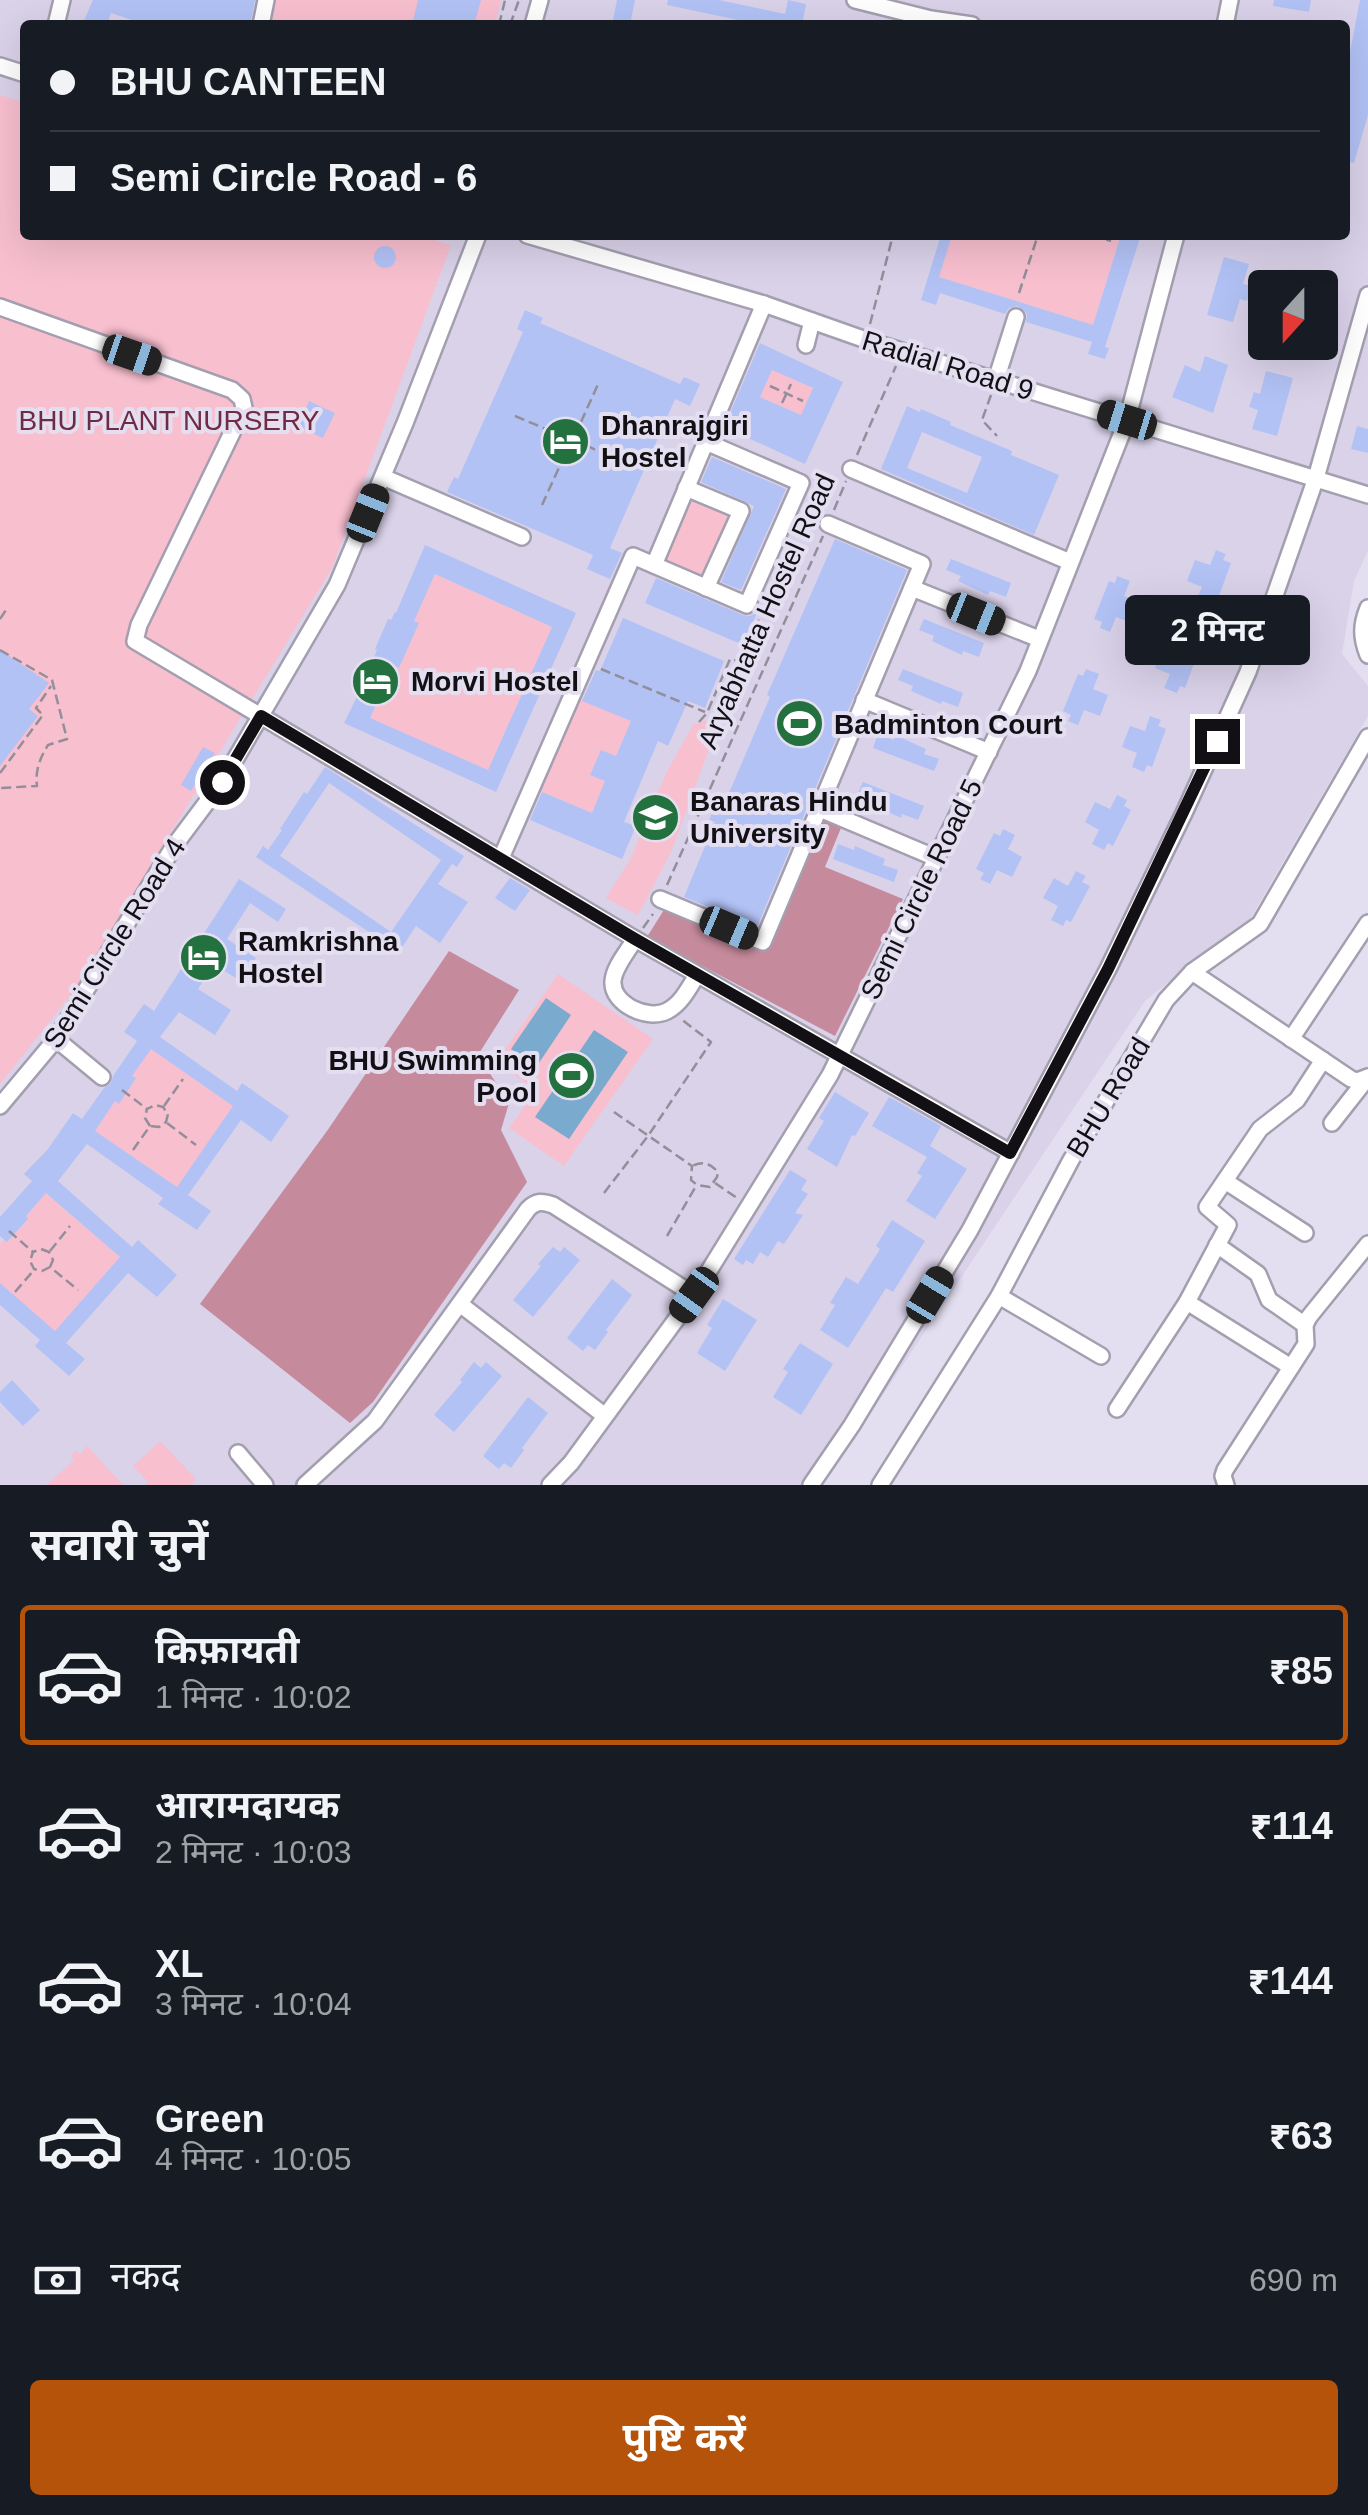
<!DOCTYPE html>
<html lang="hi">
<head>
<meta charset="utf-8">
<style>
  :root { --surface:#171b24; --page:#242831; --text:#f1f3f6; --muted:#9ea1a6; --line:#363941; --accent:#b45309 }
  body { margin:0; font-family:Arial,"Noto Sans Devanagari",sans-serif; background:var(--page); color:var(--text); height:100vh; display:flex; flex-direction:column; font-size:38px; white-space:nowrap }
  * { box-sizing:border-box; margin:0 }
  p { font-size:32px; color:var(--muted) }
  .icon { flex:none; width:55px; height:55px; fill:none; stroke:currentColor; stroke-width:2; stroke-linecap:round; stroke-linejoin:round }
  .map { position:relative; height:1485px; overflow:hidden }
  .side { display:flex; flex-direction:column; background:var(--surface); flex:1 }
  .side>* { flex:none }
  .banner { position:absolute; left:20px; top:20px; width:1330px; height:220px; border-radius:10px; box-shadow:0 10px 40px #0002; display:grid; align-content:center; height:220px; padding:0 30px; background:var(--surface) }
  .needle { width:65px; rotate:201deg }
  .controls { position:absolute; left:1248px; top:270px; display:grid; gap:20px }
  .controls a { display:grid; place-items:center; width:90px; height:90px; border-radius:10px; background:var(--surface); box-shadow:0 10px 40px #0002; font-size:50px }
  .end { position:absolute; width:45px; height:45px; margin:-22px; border:12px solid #121015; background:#fff; box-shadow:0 0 0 5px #fff }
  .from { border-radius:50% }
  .bubble { position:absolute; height:70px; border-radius:10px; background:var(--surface); box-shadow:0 10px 40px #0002; font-size:32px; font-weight:700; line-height:70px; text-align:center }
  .car { position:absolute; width:30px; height:60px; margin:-30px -15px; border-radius:12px; box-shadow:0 0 8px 2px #0007; background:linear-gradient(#222 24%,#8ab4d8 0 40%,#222 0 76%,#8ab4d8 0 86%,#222 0) }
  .banner b { display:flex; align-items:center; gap:35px; height:95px; font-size:38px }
  .banner b+b { border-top:2px solid var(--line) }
  .banner i { width:25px; height:25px; background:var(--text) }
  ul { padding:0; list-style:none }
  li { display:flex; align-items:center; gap:30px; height:140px; margin:0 20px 15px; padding:0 10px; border:5px solid transparent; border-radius:10px }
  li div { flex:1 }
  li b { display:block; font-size:38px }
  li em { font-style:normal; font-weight:700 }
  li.on { border-color:var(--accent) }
  li>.icon { width:90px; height:90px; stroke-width:1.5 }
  h2 { padding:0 30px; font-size:45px; line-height:120px }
  .pay { display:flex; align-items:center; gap:25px; height:110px; padding:0 30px; font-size:38px }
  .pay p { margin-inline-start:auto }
  .button { display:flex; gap:20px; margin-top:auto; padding:20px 30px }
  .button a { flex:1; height:115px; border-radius:10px; background:var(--accent); color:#fff; font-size:40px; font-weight:700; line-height:115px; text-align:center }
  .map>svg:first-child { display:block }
  .built { fill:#dad2e9; fill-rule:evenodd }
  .green { fill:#f8bfcf }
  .forest { fill:#c58a9b }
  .water { fill:#7aaace }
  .building { fill:#b2c2f5; fill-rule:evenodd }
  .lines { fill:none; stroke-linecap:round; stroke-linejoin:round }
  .minor-casing { stroke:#a49faf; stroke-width:20 }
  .path { stroke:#928e9a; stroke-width:2.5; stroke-dasharray:10 5; stroke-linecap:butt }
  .minor { stroke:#fff; stroke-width:15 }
  .route { stroke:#121015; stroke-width:12 }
  .labels { text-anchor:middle; stroke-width:8; stroke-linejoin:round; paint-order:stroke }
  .street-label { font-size:28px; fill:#121015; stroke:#e4dff0 }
  .park-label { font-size:28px; fill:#712a44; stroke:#e4dff0 }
  .poi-label { font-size:28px; font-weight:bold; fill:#121015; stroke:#e4dff0; text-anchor:start }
</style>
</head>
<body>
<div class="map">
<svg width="1368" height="1485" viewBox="0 0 1368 1485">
  <rect width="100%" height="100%" fill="#e4dff0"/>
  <!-- built -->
  <path class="built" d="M0,0H1368V551L1354,581L1342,654L1368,686V716L1250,919L1145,1001L823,1485H0ZM25,25H1345V235H25ZM1265,288H1320V342H1265Z"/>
  <!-- green -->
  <g class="green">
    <polygon points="268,0 501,0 495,25 264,25"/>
    <polygon points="0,95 25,103 25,235 419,235 451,245 332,568 76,988 0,1084"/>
    <polygon points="952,235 1121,235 1093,325 939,277"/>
    <polygon points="772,370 813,388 808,399 814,402 811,408 805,406 801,415 760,397 764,387 761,378 767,381"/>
    <polygon points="699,483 748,504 709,597 660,576"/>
    <polygon points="435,574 552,627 488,770 370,718 394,665 399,667 418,623 414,621"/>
    <polygon points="575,697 631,721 616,756 601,750 590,774 605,781 592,813 535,789"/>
    <polygon points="706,720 713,738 672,850 638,915 606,898 630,860 666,773 693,725"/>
    <polygon points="558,974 653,1039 564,1166 509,1128 536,1090 496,1062"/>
    <polygon points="151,1049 233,1106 177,1187 95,1131 115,1101 119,1103 136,1079 132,1076"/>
    <polygon points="46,1193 120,1257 55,1331 0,1283 0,1244 4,1240 8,1242 28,1219 26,1216"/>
    <polygon points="160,1441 196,1479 190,1485 146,1485 148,1482 133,1466"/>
    <polygon points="87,1446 123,1485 47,1485 74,1460 71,1455 76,1451 80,1454"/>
  </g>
  <!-- forest -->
  <g class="forest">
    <polygon points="823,816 843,823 825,867 903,899 835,1036 647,937 667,905 767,949"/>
    <polygon points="449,951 519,990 478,1055 509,1103 501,1130 527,1182 373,1402 350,1423 200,1304 327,1131"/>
  </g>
  <!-- water -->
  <g class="water">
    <polygon points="546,998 571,1015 537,1066 511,1049"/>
    <polygon points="594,1030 628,1052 569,1139 535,1117"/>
  </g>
  <!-- building -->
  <g class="building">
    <polygon points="93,0 255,0 250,25 137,25 138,22 111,13 107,25 82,25"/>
    <polygon points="418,0 481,0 474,25 412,25"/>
    <polygon points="617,0 635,0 630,25 612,25"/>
    <polygon points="668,0 719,0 785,14 788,0 806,4 802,25 762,25 667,5"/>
    <polygon points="1274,0 1311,0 1309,12 1273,6"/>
    <polygon points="1360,0 1368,0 1368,115 1354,163 1345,161 1345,100 1350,68 1345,67 1345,51 1350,52"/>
    <polygon points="941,235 952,235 939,277 1093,325 1121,235 1141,235 1105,347 1109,348 1105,359 1088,354 1092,342 1026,322 1027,314 1018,306 1009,308 1005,314 940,293 936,305 921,300"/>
    <circle cx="385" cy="257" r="11"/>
    <polygon points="1224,257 1249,264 1243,284 1251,286 1247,301 1240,299 1233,322 1207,315"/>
    <polygon points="525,310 543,318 540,323 680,384 684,377 700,384 690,406 675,399 610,548 622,553 610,579 587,569 593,555 447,492 454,477 458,479 523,332 517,329"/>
    <path d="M760,343L843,382L805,464L724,427ZM772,370L813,388L801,415L760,397Z"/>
    <polygon points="1205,356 1228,365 1213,413 1172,397 1185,365 1200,372"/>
    <polygon points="1266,371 1293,378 1277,436 1252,429 1258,410 1249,407 1254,392 1260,394"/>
    <polygon points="309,401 335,413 323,438 298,427"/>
    <path d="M907,406L920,412L921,409L951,422L950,425L1012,451L1011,455L1059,475L1034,535L881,469ZM922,432L982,457L967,493L907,468Z"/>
    <polygon points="1357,426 1368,429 1368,453 1351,449"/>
    <polygon points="712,457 786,489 741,590 721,582 754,506 701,482"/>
    <polygon points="835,539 907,570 757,927 684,897 715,822 709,820 716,804 723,807 770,697 767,695"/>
    <path d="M425,545L576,613L496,792L344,723L376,658L374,657L377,650L375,649L388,619L391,620L395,612L396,613ZM435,574L552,627L488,770L370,718L394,665L399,668L419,623L414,621Z"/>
    <polygon points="1216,550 1226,554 1223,560 1231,563 1217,601 1212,599 1209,606 1196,601 1202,587 1187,581 1195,560 1210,565"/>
    <polygon points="951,559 1011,583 1006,597 990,591 988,595 958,581 961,576 946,570"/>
    <polygon points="1117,576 1130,581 1124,596 1139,602 1131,623 1116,617 1110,632 1100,628 1102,622 1094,619 1109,581 1115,583"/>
    <polygon points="656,578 743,615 749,616 757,613 743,645 645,603"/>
    <polygon points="623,618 724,661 705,708 688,701 668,746 658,741 624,822 636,826 622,859 530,820 542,792 592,813 605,781 590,775 601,750 616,756 631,721 582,701 596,670 600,671"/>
    <polygon points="924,619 984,643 979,657 963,651 962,655 932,641 934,636 919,630"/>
    <polygon points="1184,637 1194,641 1191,647 1199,650 1185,688 1180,686 1177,693 1164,688 1170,674 1155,668 1163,647 1178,652"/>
    <polygon points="0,650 49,683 29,709 38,716 0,766"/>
    <polygon points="903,669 963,693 958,707 942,701 941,704 911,691 913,686 898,680"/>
    <polygon points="1086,669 1099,674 1093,689 1108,695 1100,716 1084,710 1078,725 1068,721 1071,715 1063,711 1078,674 1083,676"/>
    <polygon points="1150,716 1161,720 1158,726 1166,729 1152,767 1147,765 1144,772 1132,767 1137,753 1122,747 1130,726 1145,731"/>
    <polygon points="878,734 894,740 895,735 926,749 924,754 939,759 934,771 873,748"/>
    <polygon points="203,747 215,753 191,791 181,785"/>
    <path d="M325,767L464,856L457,867L452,864L438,884L468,902L440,943L416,926L399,952L256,857L263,846L268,850L282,830L280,829L304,792L307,794ZM329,783L441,860L391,932L280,856Z"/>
    <polygon points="863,782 924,806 918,820 902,814 901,818 871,804 873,799 858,793"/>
    <polygon points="1117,795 1127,800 1124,806 1131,810 1113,846 1108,843 1104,850 1092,844 1099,830 1085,822 1095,802 1110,809"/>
    <polygon points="1003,829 1015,835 1008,849 1022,857 1012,877 997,870 990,884 980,879 984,873 976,869 994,833 1000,836"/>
    <polygon points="838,844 854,850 855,846 885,859 883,865 898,870 894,882 833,859"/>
    <polygon points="1076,871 1086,876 1082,882 1090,886 1071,922 1066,920 1063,926 1051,920 1058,906 1043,898 1054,878 1068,886"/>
    <polygon points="510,878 530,890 515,911 495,898"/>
    <path d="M239,879L286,909L278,922L250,903L227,939L256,958L241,981L214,965L198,989L231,1010L215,1035L179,1012L160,1037L237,1091L242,1083L289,1116L271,1142L241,1120L188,1195L211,1211L197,1230L158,1204L163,1198L87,1144L58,1181L132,1247L138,1240L177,1275L157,1297L128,1273L66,1343L85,1359L69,1376L35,1346L40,1340L0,1305V1283L55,1331L120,1257L46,1193L26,1216L28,1219L7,1242L0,1236V1217L32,1181L24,1174L48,1149L73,1113L82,1119L104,1088L111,1083L113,1076L137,1041L124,1032L144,1004L154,1011ZM151,1049L233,1106L177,1187L95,1131L115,1101L119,1104L136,1078L132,1076Z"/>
    <polygon points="835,1092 869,1113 855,1136 852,1135 837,1167 807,1149 824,1121 819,1118"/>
    <polygon points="889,1097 941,1126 930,1146 967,1169 935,1219 906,1201 922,1176 917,1173 927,1157 872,1126"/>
    <polygon points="790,1170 807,1180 801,1190 808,1194 795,1213 803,1215 784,1244 778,1241 768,1257 760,1252 753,1264 746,1260 743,1265 734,1259"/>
    <polygon points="892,1220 925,1241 893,1292 886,1288 848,1348 820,1330 835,1305 830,1303 846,1277 858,1284 880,1249 876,1246"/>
    <polygon points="553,1247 560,1252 564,1247 580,1260 533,1317 513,1300 541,1266 538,1264"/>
    <polygon points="612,1279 632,1295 606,1330 608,1332 595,1350 588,1345 583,1351 567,1338"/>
    <polygon points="723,1299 757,1320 725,1371 697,1353 712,1328 707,1325"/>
    <polygon points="800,1343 833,1364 801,1415 773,1397 788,1372 783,1369"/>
    <polygon points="474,1362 481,1368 486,1362 502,1376 454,1432 434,1415 462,1382 460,1380"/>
    <polygon points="12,1380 40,1410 23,1426 0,1402 0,1392"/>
    <polygon points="528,1397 548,1413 522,1448 524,1450 511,1468 504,1463 499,1469 483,1456"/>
  </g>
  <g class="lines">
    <defs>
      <g id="minor">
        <polyline points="855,0 931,19 972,25"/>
        <polyline points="56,25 62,0"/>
        <polyline points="261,25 266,0"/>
        <polyline points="533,25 540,0"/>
        <polyline points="1225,25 1230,0"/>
        <polyline points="0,66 25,74"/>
        <polyline points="527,235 764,304 866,340 1368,495"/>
        <polyline points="0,307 232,390 242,399 244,408 139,625 135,641 635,939 1011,1153"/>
        <polyline points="806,345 812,321"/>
        <polyline points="996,380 1016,317"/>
        <polyline points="851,469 1070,562"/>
        <polyline points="383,477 522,537"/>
        <polyline points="686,488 741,511 706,588"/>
        <polyline points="654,565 764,304"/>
        <polyline points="912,588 1039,639"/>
        <path d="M1368,608C1361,625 1361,637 1368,655"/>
        <polyline points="864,700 989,752"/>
        <polyline points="820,809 936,858"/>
        <polyline points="501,858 633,556 747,605 801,483 706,442"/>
        <polyline points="660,899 763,942 922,564 828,524"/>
        <path d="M635,939C628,951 614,967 613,981C611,1004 648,1021 667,1011C681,1004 689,988 697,975"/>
        <polyline points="1192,972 1351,1079 1357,1081 1368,1077"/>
        <polyline points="56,1039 102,1077"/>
        <polyline points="1291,1039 1368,923"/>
        <polyline points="0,1106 56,1039 174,846 222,782 337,585 405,423 478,235"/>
        <polyline points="1332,1123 1368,1077"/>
        <polyline points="1225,1181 1305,1233"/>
        <polyline points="1217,1245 1258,1274 1269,1300 1305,1325"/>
        <polyline points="999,1296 1101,1356"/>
        <polyline points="1187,1302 1291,1367"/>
        <polyline points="460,1304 605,1416"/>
        <polyline points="1117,1409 1187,1302 1228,1225 1207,1207 1260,1129 1297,1100 1323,1060"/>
        <polyline points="238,1453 265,1485"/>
        <path d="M305,1485L375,1421L528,1209C536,1201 542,1201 553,1205L694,1295"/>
        <polyline points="550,1485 571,1463 694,1295 830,1075 1028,671 1127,420 1176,235"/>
        <polyline points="811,1485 852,1425 970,1230 1108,969 1185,811 1248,672 1316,478 1368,295"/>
        <polyline points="880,1485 999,1296 1071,1160 1166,1000 1192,972 1260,924 1368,737"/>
        <polyline points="1226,1485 1223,1476 1225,1470 1306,1344 1305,1325 1309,1317 1368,1244"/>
      </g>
    </defs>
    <!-- minor casing -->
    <use href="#minor" class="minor-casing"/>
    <!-- path -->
    <g class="path">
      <polyline points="499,25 505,0"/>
      <polyline points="510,25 519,0"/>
      <polyline points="704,25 705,21"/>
      <polyline points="1092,235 1111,241"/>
      <polyline points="1019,293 1038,235"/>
      <polyline points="870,324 893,235"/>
      <polyline points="770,386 803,401"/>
      <polyline points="991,395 982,420 997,436"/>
      <polyline points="782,403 791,384"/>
      <polyline points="515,416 558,434"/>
      <polyline points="581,422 599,382"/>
      <circle cx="573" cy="436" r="14"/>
      <polyline points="586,445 617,461"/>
      <polyline points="857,455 896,366"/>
      <polyline points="542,505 567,450"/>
      <polyline points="834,510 846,481"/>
      <polyline points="0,619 6,610"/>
      <path d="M0,650L52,680L67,739L48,745C40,758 35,770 37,786L0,788"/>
      <polyline points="601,669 705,712"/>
      <polyline points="699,722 707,713 730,659 744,662 762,611"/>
      <polyline points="0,773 43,715 36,708 51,686"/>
      <polyline points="667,885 823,536"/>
      <polyline points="643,928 653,914"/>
      <polyline points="122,1090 147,1109"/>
      <polyline points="164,1106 183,1079"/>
      <path d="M614,1112L692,1166L691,1180L697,1185L710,1187L717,1177L718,1172C710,1163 703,1161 692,1166"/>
      <polyline points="167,1123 196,1145"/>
      <polyline points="133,1150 150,1126 159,1127 166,1122 168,1114 163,1107 155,1105 147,1109 145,1118 150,1126"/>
      <polyline points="715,1183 737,1198"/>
      <polyline points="604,1193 648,1136 711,1042 681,1019"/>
      <polyline points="9,1231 33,1252"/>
      <polyline points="667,1236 696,1186"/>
      <polyline points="50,1251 70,1226"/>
      <polyline points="50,1267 53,1260 49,1252 41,1249 33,1252 30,1261 34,1269 42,1271 50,1267 78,1290"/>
      <polyline points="15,1292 34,1270"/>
    </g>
    <!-- minor -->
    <use href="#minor" class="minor"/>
  </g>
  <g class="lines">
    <!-- route -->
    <polyline class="route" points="222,782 261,716 635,939 1010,1153 1108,969 1217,741"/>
  </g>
  <!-- icons -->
  <defs>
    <symbol id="hotel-disc" viewBox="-11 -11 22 22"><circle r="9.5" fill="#247140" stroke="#e4dff0"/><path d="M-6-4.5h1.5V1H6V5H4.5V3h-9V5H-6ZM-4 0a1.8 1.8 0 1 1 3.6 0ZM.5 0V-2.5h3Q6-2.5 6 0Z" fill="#fff"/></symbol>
    <symbol id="stadium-disc" viewBox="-11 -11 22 22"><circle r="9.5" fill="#247140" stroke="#e4dff0"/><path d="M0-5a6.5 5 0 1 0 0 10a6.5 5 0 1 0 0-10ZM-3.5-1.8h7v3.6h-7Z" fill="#fff"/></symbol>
    <symbol id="university-disc" viewBox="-11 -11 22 22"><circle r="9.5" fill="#247140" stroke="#e4dff0"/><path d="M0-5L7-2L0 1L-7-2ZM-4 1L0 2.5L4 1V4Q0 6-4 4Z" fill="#fff"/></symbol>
  </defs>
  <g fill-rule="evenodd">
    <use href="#hotel-disc" x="538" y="414" width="55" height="55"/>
    <use href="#hotel-disc" x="348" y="654" width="55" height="55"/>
    <use href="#stadium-disc" x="772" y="696" width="55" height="55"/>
    <use href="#university-disc" x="628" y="790" width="55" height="55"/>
    <use href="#hotel-disc" x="176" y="930" width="55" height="55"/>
    <use href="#stadium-disc" x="544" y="1048" width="55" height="55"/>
  </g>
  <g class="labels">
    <!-- street labels -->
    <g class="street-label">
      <text transform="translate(948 365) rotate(17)" y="10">Radial Road 9</text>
      <text transform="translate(766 611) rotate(-66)" y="10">Aryabhatta Hostel Road</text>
      <text transform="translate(921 889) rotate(-64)" y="10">Semi Circle Road 5</text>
      <text transform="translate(114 943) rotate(-58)" y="10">Semi Circle Road 4</text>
      <text transform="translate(1108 1097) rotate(-59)" y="10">BHU Road</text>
    </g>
    <!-- park labels -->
    <g class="park-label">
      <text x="169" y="430">BHU PLANT NURSERY</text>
    </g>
    <!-- poi labels -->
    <g class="poi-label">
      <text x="601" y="435">Dhanrajgiri<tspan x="601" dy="32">Hostel</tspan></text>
      <text x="411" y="691">Morvi Hostel</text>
      <text x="834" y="734">Badminton Court</text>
      <text x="690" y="811">Banaras Hindu<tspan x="690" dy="32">University</tspan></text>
      <text x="238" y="951">Ramkrishna<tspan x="238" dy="32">Hostel</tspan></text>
      <text x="537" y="1070" text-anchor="end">BHU Swimming<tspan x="537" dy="32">Pool</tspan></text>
    </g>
  </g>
</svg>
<div class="controls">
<a><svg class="needle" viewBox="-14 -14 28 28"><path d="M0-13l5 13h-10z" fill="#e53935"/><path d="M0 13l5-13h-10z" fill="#9ea1a6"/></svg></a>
</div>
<i class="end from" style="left:222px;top:782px"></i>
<i class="end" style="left:1217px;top:741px"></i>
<div class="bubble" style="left:1125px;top:595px;width:185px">2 मिनट</div>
<i class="car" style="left:132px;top:355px;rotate:109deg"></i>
<i class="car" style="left:1127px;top:420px;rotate:287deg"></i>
<i class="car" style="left:368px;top:513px;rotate:22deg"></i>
<i class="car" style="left:976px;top:614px;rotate:112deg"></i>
<i class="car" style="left:729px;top:928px;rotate:113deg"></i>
<i class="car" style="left:694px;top:1295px;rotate:216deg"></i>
<i class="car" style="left:930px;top:1295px;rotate:31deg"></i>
<div class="banner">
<b><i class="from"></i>BHU CANTEEN</b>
<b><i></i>Semi Circle Road - 6</b>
</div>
</div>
<section class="side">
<h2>सवारी चुनें</h2>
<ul>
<li class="on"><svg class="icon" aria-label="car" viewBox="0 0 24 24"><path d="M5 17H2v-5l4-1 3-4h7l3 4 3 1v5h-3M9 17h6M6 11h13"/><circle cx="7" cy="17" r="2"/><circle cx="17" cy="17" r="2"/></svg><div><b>किफ़ायती</b><p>1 मिनट · 10:02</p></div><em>₹85</em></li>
<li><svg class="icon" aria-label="car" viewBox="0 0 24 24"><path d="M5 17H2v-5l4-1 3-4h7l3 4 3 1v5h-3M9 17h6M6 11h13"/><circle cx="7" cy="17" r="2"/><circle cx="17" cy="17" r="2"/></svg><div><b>आरामदायक</b><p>2 मिनट · 10:03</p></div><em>₹114</em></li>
<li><svg class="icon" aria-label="car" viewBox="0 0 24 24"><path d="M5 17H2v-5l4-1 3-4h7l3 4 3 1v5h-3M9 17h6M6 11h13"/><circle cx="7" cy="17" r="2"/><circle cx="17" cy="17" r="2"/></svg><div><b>XL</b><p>3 मिनट · 10:04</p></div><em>₹144</em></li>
<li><svg class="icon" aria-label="car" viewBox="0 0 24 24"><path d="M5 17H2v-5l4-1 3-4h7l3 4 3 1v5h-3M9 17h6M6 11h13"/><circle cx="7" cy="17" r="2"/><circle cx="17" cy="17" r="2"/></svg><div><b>Green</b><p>4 मिनट · 10:05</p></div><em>₹63</em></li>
</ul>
<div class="pay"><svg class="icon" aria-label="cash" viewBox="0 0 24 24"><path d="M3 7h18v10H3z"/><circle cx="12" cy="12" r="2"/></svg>नकद<p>690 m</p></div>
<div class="button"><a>पुष्टि करें</a></div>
</section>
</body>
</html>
